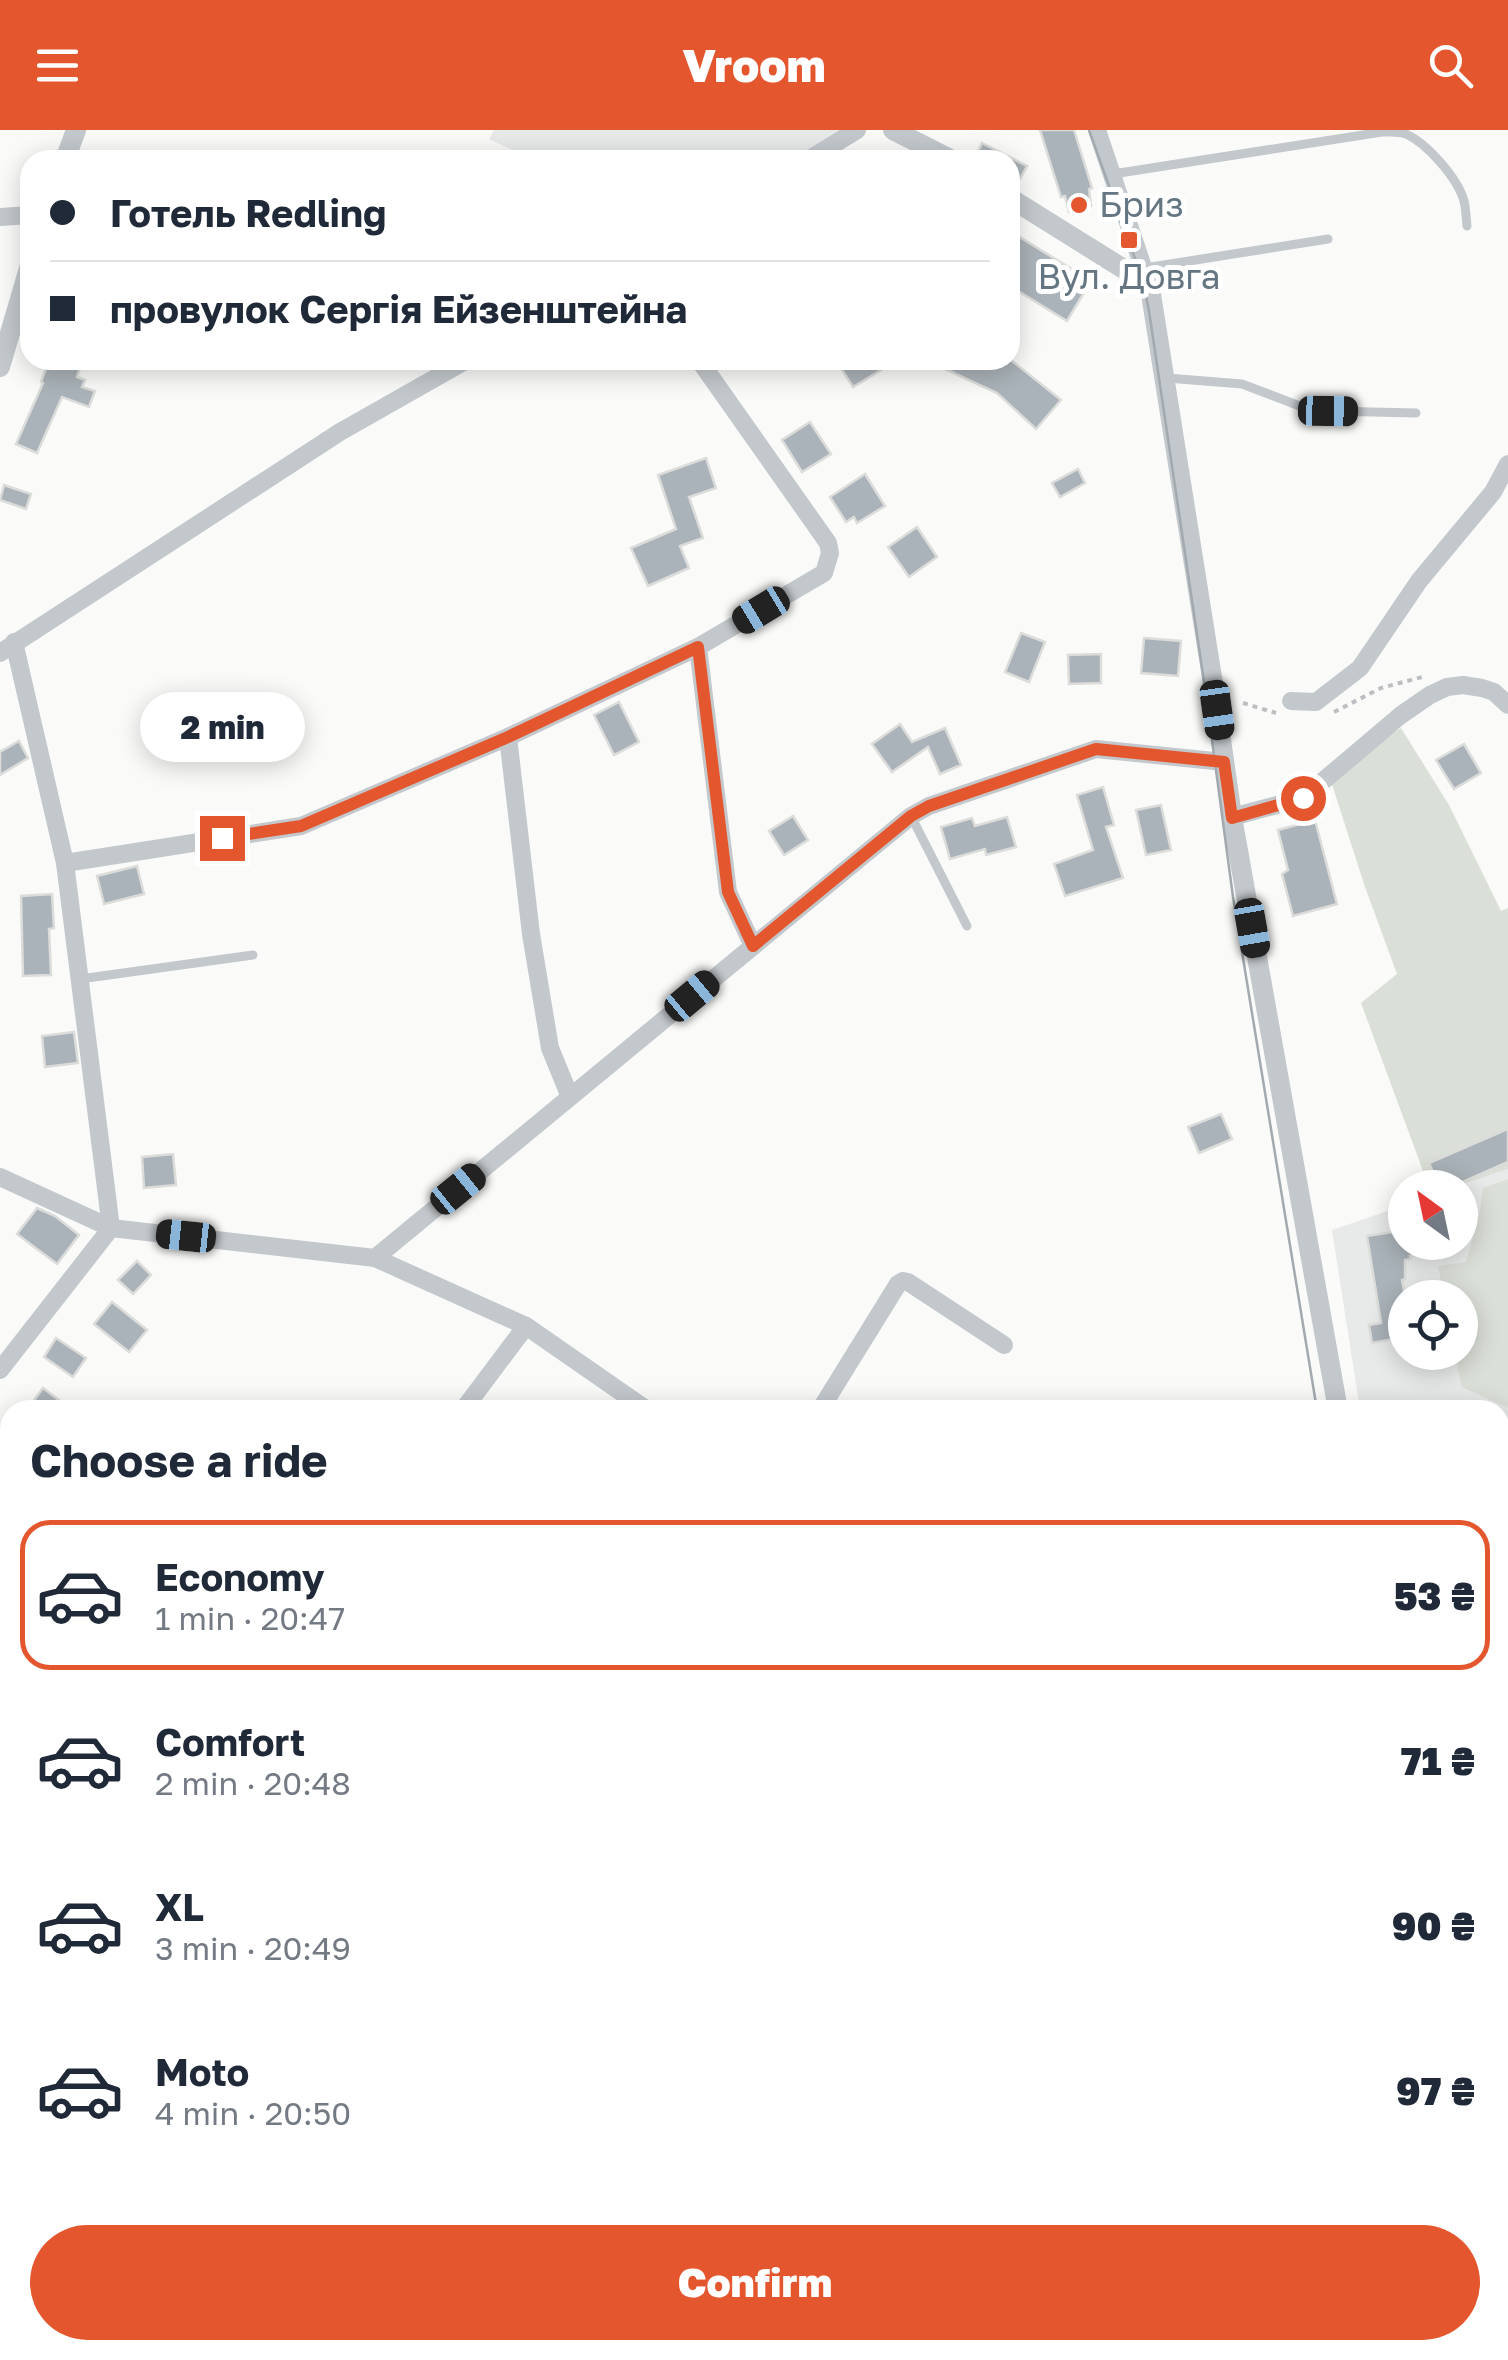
<!DOCTYPE html>
<html lang="en">
<head>
<meta charset="utf-8">
<style>
  :root { --surface:#fff; --page:#f2f2f3; --text:#1f2937; --muted:#747a83; --line:#e0e1e3; --accent:#e4572e }
  body { margin:0; font-family:"Golos Text",sans-serif; background:var(--page); color:var(--text); height:100vh; display:flex; flex-direction:column; font-size:38px; white-space:nowrap }
  * { box-sizing:border-box; margin:0 }
  p { font-size:32px; color:var(--muted) }
  .icon { flex:none; width:55px; height:55px; fill:none; stroke:currentColor; stroke-width:2; stroke-linecap:round; stroke-linejoin:round }
  .map { position:relative; flex:1; overflow:hidden }
  .panel { position:absolute; left:0px; top:1270px; width:1510px; height:960px; display:flex; flex-direction:column; background:var(--surface); border-radius:30px 30px 0 0; box-shadow:0 5px 25px #0003 }
  .panel>* { flex:none }
  .top-card { position:absolute; left:20px; top:20px; width:1000px; height:220px; border-radius:30px; box-shadow:0 5px 25px #0003; display:grid; align-content:center; height:220px; padding:0 30px; background:var(--surface) }
  .needle { width:65px; rotate:327deg }
  .fabs { position:absolute; left:1388px; top:1040px; display:grid; gap:20px }
  .fabs a { display:grid; place-items:center; width:90px; height:90px; border-radius:50%; background:var(--surface); box-shadow:0 5px 25px #0003; font-size:50px }
  .end { position:absolute; width:45px; height:45px; margin:-22px; border:12px solid #e4572e; background:#fff; box-shadow:0 0 0 5px #fff }
  .from { border-radius:50% }
  .bubble { position:absolute; height:70px; border-radius:35px; background:var(--surface); box-shadow:0 5px 25px #0003; font-size:32px; font-weight:800; line-height:70px; text-align:center }
  .car { position:absolute; width:30px; height:60px; margin:-30px -15px; border-radius:12px; box-shadow:0 0 8px 2px #0007; background:linear-gradient(#222 24%,#8ab4d8 0 40%,#222 0 76%,#8ab4d8 0 86%,#222 0) }
  .top-card b { display:flex; align-items:center; gap:35px; height:95px; font-size:38px }
  .top-card b+b { border-top:2px solid var(--line) }
  .top-card i { width:25px; height:25px; background:var(--text) }
  ul { padding:0; list-style:none }
  li { display:flex; align-items:center; gap:30px; height:150px; margin:0 20px 15px; padding:0 10px; border:5px solid transparent; border-radius:30px }
  li div { flex:1 }
  li b { display:block; font-size:38px }
  li em { font-style:normal; font-weight:800 }
  li.on { border-color:var(--accent) }
  li>.icon { width:90px; height:90px; stroke-width:1.5 }
  h2 { padding:0 30px; font-size:45px; line-height:120px }
  .button { display:flex; gap:20px; margin-top:auto; padding:20px 30px }
  .button a { flex:1; height:115px; border-radius:60px; background:var(--accent); color:#fff; font-size:40px; font-weight:800; line-height:115px; text-align:center }
  header { display:flex; justify-content:space-between; align-items:center; height:130px; padding:0 30px; background:var(--accent); color:#fff; font-size:45px; font-weight:800 }
  .map>svg:first-child { display:block }
  .built { fill:#e8e9e9; fill-rule:evenodd }
  .green { fill:#dadfd7 }
  .building { fill:#aab3b9; stroke:#dcdcda; stroke-width:2.5 }
  .lines { fill:none; stroke-linecap:round; stroke-linejoin:round }
  .path { stroke:#bbbfc2; stroke-width:4; stroke-dasharray:5 5; stroke-linecap:butt }
  .service { stroke:#c3c8cc; stroke-width:9 }
  .minor { stroke:#c3c8cc; stroke-width:18 }
  .tertiary { stroke:#c3c8cc; stroke-width:20 }
  .tram { stroke:#a2aab0; stroke-width:2.5 }
  .route { stroke:#e4572e; stroke-width:12 }
  .poi-dot { fill:#e4572e; stroke:#fff; stroke-width:4 }
  .labels { text-anchor:middle; stroke-width:10; stroke-linejoin:round; paint-order:stroke }
  .poi-label { font-size:35px; fill:#657683; stroke:#fff; text-anchor:start }
</style>
</head>
<body>
<header><svg class="icon" aria-label="menu" viewBox="0 0 24 24"><path d="M4 6h16M4 12h16M4 18h16"/></svg>Vroom<svg class="icon" aria-label="search" viewBox="0 0 24 24"><circle cx="10" cy="10" r="6"/><path d="M15 15l6 6"/></svg></header>
<div class="map">
<svg width="1508" height="2230" viewBox="0 0 1508 2230">
  <rect width="100%" height="100%" fill="#fafaf8"/>
  <!-- built -->
  <g class="built">
    <polygon points="494,0 841,0 791,30 602,30 587,22 583,30 533,30 489,9"/>
    <path d="M1508,1039V1601L1500,1595V1280H1360L1332,1100L1405,1075V1112H1460V1058L1455,1057ZM1405,1168H1460V1222H1405Z"/>
    <polygon points="1508,1789 1508,2230 1252,2230 1252,2220 1500,2220 1500,1797"/>
    <polygon points="603,2220 786,2220 785,2230 603,2230"/>
  </g>
  <!-- green -->
  <g class="green">
    <polygon points="1401,598 1449,675 1501,781 1508,778 1508,1039 1455,1057 1429,1057 1361,873 1397,844 1365,757 1329,645"/>
    <polygon points="1508,1049 1508,1278 1462,1257 1455,1223 1460,1222 1460,1168 1444,1167 1438,1136 1466,1132 1479,1087 1483,1058"/>
  </g>
  <!-- building -->
  <g class="building">
    <polygon points="1040,0 1074,0 1092,58 1089,59 1091,76 1069,82 1065,66 1061,67"/>
    <polygon points="982,13 1027,36 1016,56 1010,54 1010,30 974,30"/>
    <polygon points="1010,101 1091,151 1067,191 1010,156"/>
    <polygon points="49,230 83,230 77,247 85,250 82,257 95,261 89,277 62,267 37,323 16,314 43,253 41,252"/>
    <polygon points="836,230 874,230 881,240 853,257"/>
    <polygon points="926,230 1011,230 1061,270 1036,299 997,263"/>
    <polygon points="810,292 831,324 802,342 782,310"/>
    <polygon points="706,328 716,358 689,367 703,408 680,416 689,438 648,456 631,418 676,399 658,345"/>
    <polygon points="1078,339 1085,353 1060,367 1052,353"/>
    <polygon points="865,344 885,376 857,393 854,387 846,392 830,367"/>
    <polygon points="4,355 31,364 26,379 0,370"/>
    <polygon points="917,397 937,427 909,447 888,417"/>
    <polygon points="1021,503 1045,512 1029,552 1005,542"/>
    <polygon points="1144,508 1181,511 1178,546 1141,543"/>
    <polygon points="1101,524 1101,553 1069,554 1068,525"/>
    <polygon points="619,572 639,612 614,625 594,585"/>
    <polygon points="900,594 912,612 945,598 961,635 940,644 928,617 892,642 872,614"/>
    <polygon points="19,611 28,628 0,645 0,622"/>
    <polygon points="1464,614 1481,643 1454,659 1436,630"/>
    <polygon points="1103,657 1114,695 1106,697 1123,748 1065,766 1054,734 1093,720 1077,665"/>
    <polygon points="1161,675 1171,720 1146,725 1136,680"/>
    <polygon points="793,686 808,710 784,725 769,701"/>
    <polygon points="1007,687 1016,717 986,725 985,719 950,729 941,697 972,688 975,696"/>
    <polygon points="1315,690 1337,774 1293,786 1282,744 1288,740 1278,700"/>
    <polygon points="137,736 144,764 104,774 97,746"/>
    <polygon points="52,764 54,798 49,799 51,845 23,846 21,766"/>
    <polygon points="74,902 78,933 45,937 42,906"/>
    <polygon points="1221,984 1232,1009 1199,1023 1188,997"/>
    <polygon points="1508,999 1508,1032 1449,1058 1440,1058 1429,1033"/>
    <polygon points="173,1024 176,1055 144,1058 142,1027"/>
    <polygon points="37,1078 55,1086 79,1105 57,1134 17,1104"/>
    <polygon points="1405,1100 1405,1112 1440,1112 1440,1121 1410,1126 1411,1129 1405,1130 1405,1149 1402,1150 1405,1167 1405,1207 1372,1213 1369,1195 1381,1193 1367,1106"/>
    <polygon points="137,1131 151,1145 133,1164 118,1150"/>
    <polygon points="112,1172 147,1200 129,1222 94,1194"/>
    <polygon points="56,1208 86,1228 73,1247 44,1227"/>
    <polygon points="43,1258 72,1280 27,1280"/>
  </g>
  <g class="lines">
    <!-- path -->
    <g class="path">
      <polyline points="1243,573 1276,583"/>
      <polyline points="1334,582 1381,558 1422,547"/>
      <polyline points="1500,1286 1508,1284"/>
    </g>
    <!-- service -->
    <g class="service">
      <path d="M1113,44L1382,2C1391,2 1398,1 1406,4C1428,14 1458,49 1464,71C1466,79 1466,88 1467,96"/>
      <polyline points="1145,138 1328,109"/>
      <polyline points="1167,248 1242,254 1305,278 1328,281 1416,283"/>
      <polyline points="911,686 967,796"/>
      <polyline points="80,849 253,825"/>
      <polyline points="1500,1306 1508,1307"/>
      <polyline points="0,1558 3,1560"/>
    </g>
    <!-- minor -->
    <g class="minor">
      <polyline points="1097,0 1150,158"/>
      <polyline points="808,30 857,0"/>
      <polyline points="0,87 30,85"/>
      <polyline points="698,517 728,762 753,816"/>
      <polyline points="0,523 340,302 467,230"/>
      <polyline points="1291,571 1316,572 1360,538 1419,451 1493,362 1508,334"/>
      <polyline points="508,607 531,804 550,918 570,967"/>
      <polyline points="1232,687 1303,668 1401,585 1430,565 1447,557 1463,555 1482,558 1494,562 1508,575"/>
      <polyline points="65,733 301,696 508,607 698,517 824,443 830,423 828,413 699,230"/>
      <polyline points="0,1047 111,1098 375,1128 526,1196 647,1280"/>
      <polyline points="375,1128 911,686 929,676 1096,619 1224,632"/>
      <polyline points="0,1240 111,1098 65,733 14,512"/>
      <polyline points="463,1280 526,1196"/>
      <polyline points="820,1280 898,1154 903,1151 908,1152 1004,1215"/>
      <polyline points="1500,1630 1508,1638"/>
      <polyline points="0,1891 10,1878"/>
      <polyline points="138,2230 138,2220"/>
      <polyline points="807,2230 809,2220"/>
    </g>
    <!-- tertiary -->
    <g class="tertiary">
      <polyline points="893,0 952,30"/>
      <polyline points="65,30 76,0"/>
      <polyline points="1010,68 1143,151 1150,158 1214,560 1232,687 1338,1280"/>
      <polyline points="0,237 30,135"/>
      <polyline points="0,1970 10,1972"/>
      <polyline points="1241,2230 1241,2220"/>
    </g>
    <!-- tram -->
    <g class="tram">
      <polyline points="1089,0 1143,151 1149,181 1205,558 1233,767 1317,1280"/>
      <polyline points="1224,2230 1224,2220"/>
    </g>
  </g>
  <g class="lines">
    <!-- route -->
    <polyline class="route" points="222,708 301,696 508,607 698,517 728,762 753,816 911,686 929,676 1096,619 1224,632 1232,688 1303,668"/>
  </g>
  <!-- markers -->
  <g class="poi-dot">
    <circle cx="1079" cy="75" r="10"/>
    <rect x="1119" y="100" width="20" height="20" rx="5"/>
  </g>
  <g class="labels">
    <!-- poi labels -->
    <g class="poi-label">
      <text x="1099" y="87">Бриз</text>
      <text x="1129" y="159" text-anchor="middle">Вул. Довга</text>
    </g>
  </g>
</svg>
<div class="fabs">
<a><svg class="needle" viewBox="-14 -14 28 28"><path d="M0-13l5 13h-10z" fill="#e53935"/><path d="M0 13l5-13h-10z" fill="#747a83"/></svg></a>
<a><svg class="icon" aria-label="locate" viewBox="0 0 24 24"><circle cx="12" cy="12" r="6"/><path d="M12 2v4M12 18v4M2 12h4M18 12h4"/></svg></a>
</div>
<i class="end from" style="left:1303px;top:668px"></i>
<i class="end" style="left:222px;top:708px"></i>
<div class="bubble" style="left:140px;top:562px;width:165px">2 min</div>
<i class="car" style="left:1328px;top:281px;rotate:91deg"></i>
<i class="car" style="left:761px;top:480px;rotate:239deg"></i>
<i class="car" style="left:1217px;top:580px;rotate:172deg"></i>
<i class="car" style="left:1252px;top:798px;rotate:170deg"></i>
<i class="car" style="left:692px;top:866px;rotate:50deg"></i>
<i class="car" style="left:458px;top:1059px;rotate:51deg"></i>
<i class="car" style="left:186px;top:1106px;rotate:276deg"></i>
<div class="top-card">
<b><i class="from"></i>Готель Redling</b>
<b><i></i>провулок Сергія Ейзенштейна</b>
</div>
<section class="panel">
<h2>Choose a ride</h2>
<ul>
<li class="on"><svg class="icon" aria-label="car" viewBox="0 0 24 24"><path d="M5 17H2v-5l4-1 3-4h7l3 4 3 1v5h-3M9 17h6M6 11h13"/><circle cx="7" cy="17" r="2"/><circle cx="17" cy="17" r="2"/></svg><div><b>Economy</b><p>1 min · 20:47</p></div><em>53 ₴</em></li>
<li><svg class="icon" aria-label="car" viewBox="0 0 24 24"><path d="M5 17H2v-5l4-1 3-4h7l3 4 3 1v5h-3M9 17h6M6 11h13"/><circle cx="7" cy="17" r="2"/><circle cx="17" cy="17" r="2"/></svg><div><b>Comfort</b><p>2 min · 20:48</p></div><em>71 ₴</em></li>
<li><svg class="icon" aria-label="car" viewBox="0 0 24 24"><path d="M5 17H2v-5l4-1 3-4h7l3 4 3 1v5h-3M9 17h6M6 11h13"/><circle cx="7" cy="17" r="2"/><circle cx="17" cy="17" r="2"/></svg><div><b>XL</b><p>3 min · 20:49</p></div><em>90 ₴</em></li>
<li><svg class="icon" aria-label="car" viewBox="0 0 24 24"><path d="M5 17H2v-5l4-1 3-4h7l3 4 3 1v5h-3M9 17h6M6 11h13"/><circle cx="7" cy="17" r="2"/><circle cx="17" cy="17" r="2"/></svg><div><b>Moto</b><p>4 min · 20:50</p></div><em>97 ₴</em></li>
</ul>
<div class="button"><a>Confirm</a></div>
</section>
</div>
</body>
</html>
